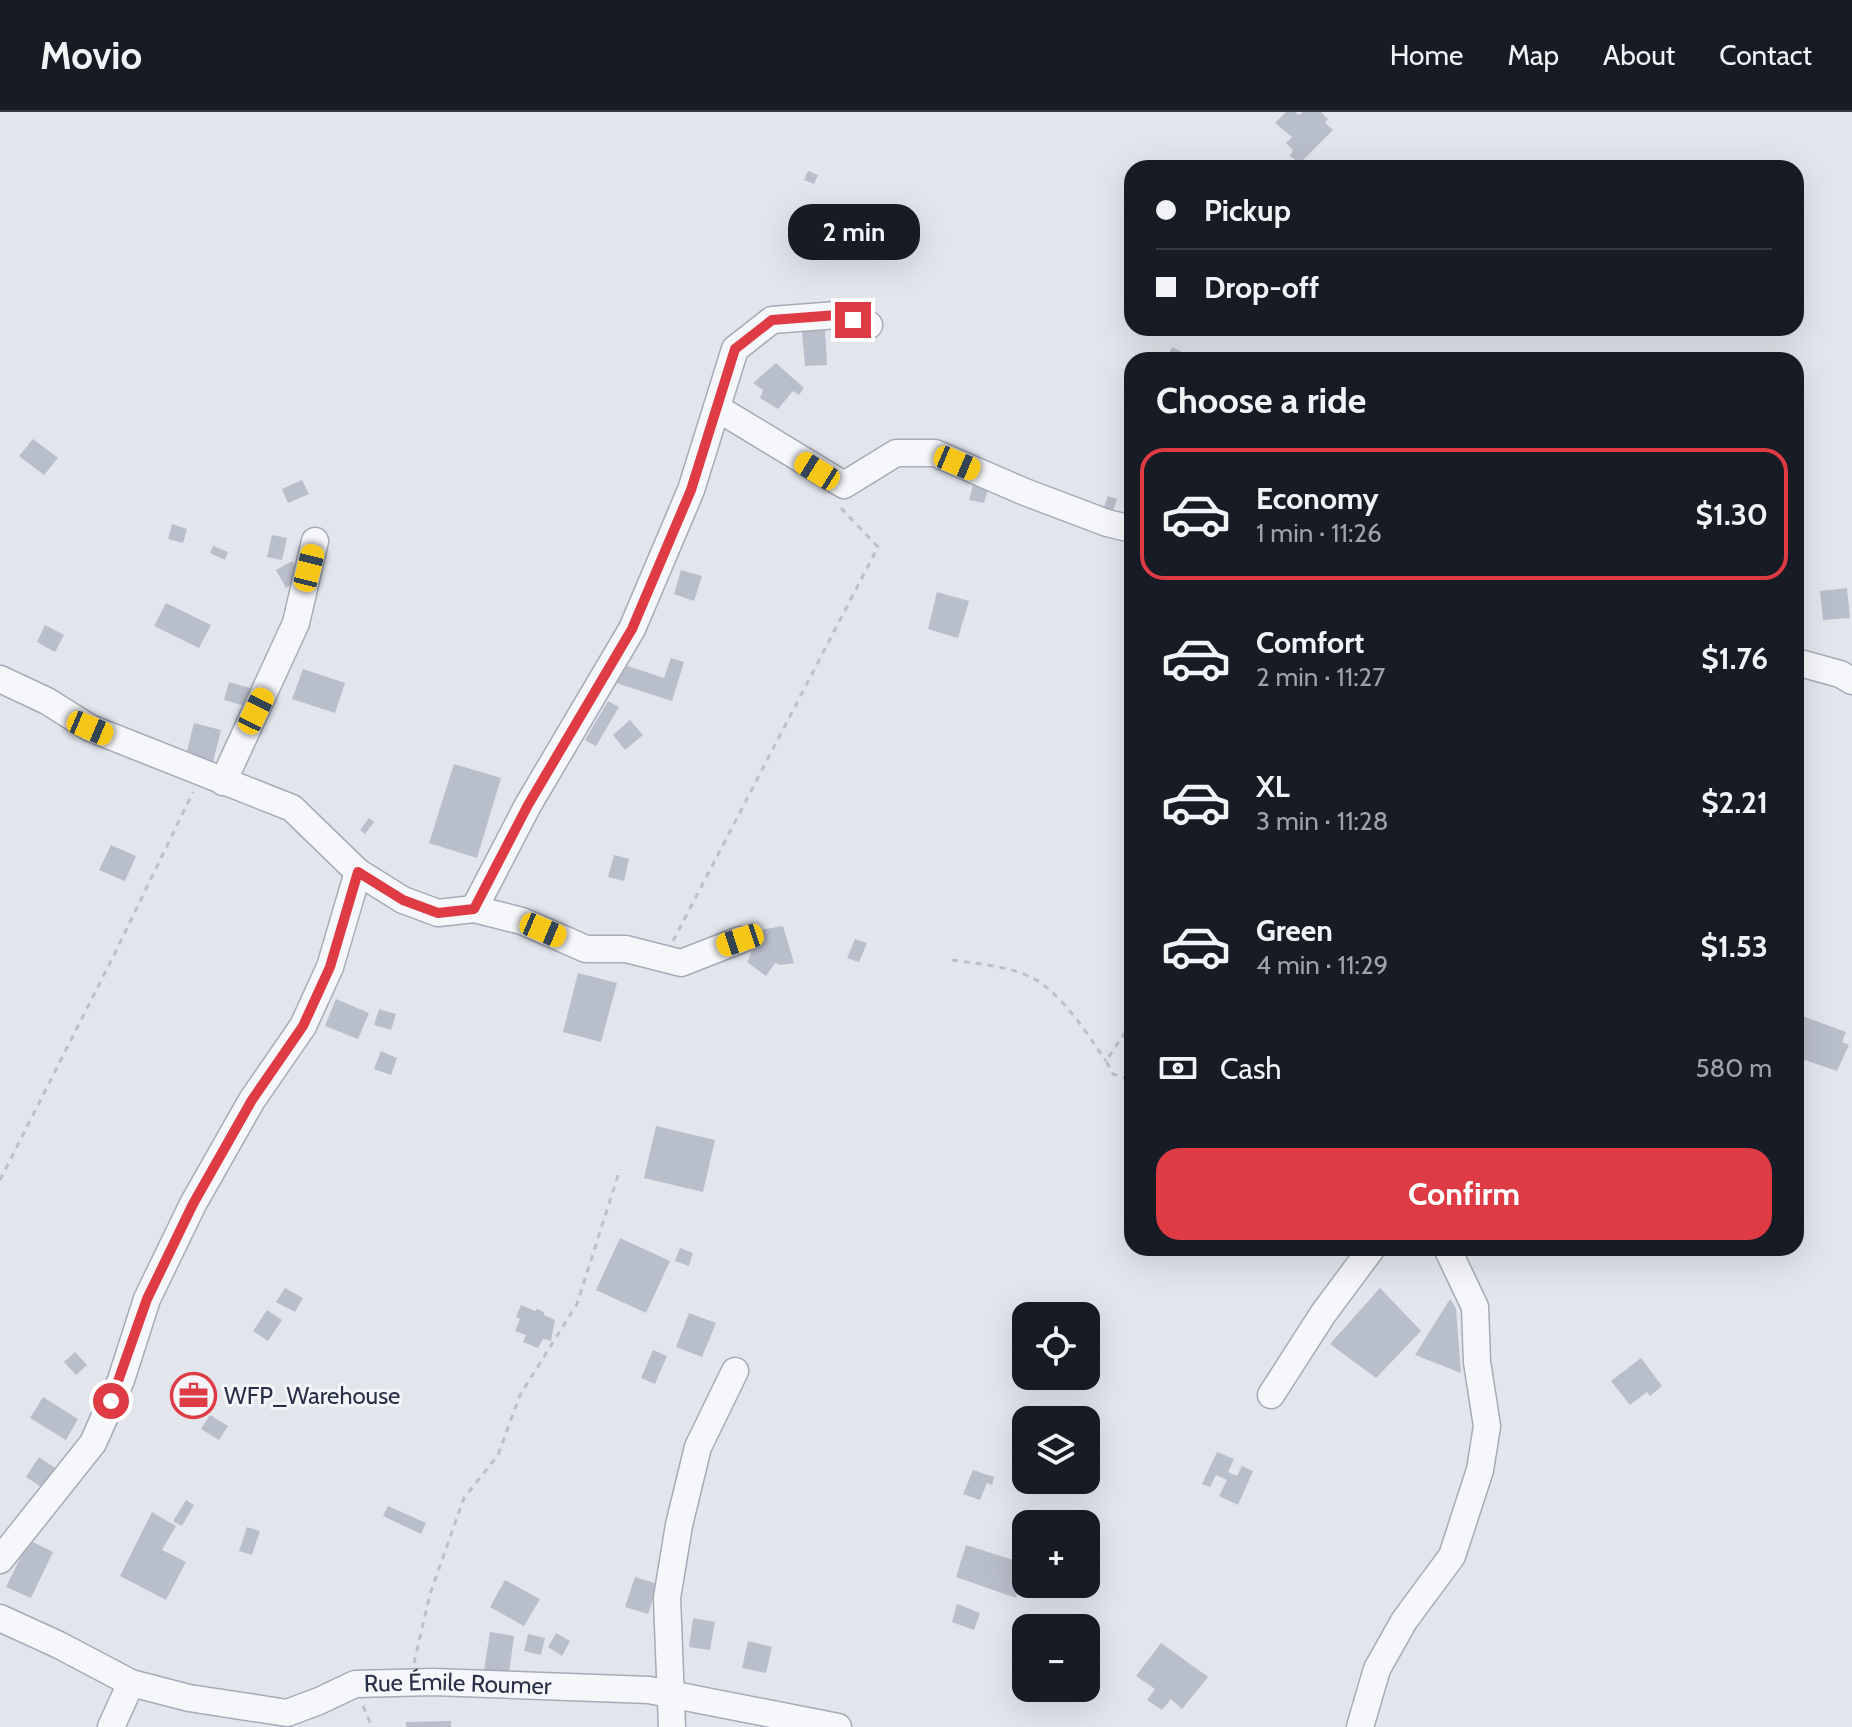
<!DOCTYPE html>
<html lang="en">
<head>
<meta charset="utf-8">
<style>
  :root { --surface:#171b24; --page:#242831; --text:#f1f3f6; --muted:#9ea1a6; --line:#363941; --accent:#de3b45 }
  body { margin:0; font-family:Cabin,sans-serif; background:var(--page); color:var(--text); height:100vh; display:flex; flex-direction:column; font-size:30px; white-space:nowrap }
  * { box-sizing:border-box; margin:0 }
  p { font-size:26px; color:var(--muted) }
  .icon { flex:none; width:44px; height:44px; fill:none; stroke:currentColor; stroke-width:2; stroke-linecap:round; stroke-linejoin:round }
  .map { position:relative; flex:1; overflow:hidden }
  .panel { position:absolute; left:1124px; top:240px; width:680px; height:904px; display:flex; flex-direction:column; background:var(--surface); border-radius:24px; box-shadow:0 8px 32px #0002 }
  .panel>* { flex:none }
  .hud { position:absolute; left:1124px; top:48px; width:680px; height:176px; border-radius:24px; box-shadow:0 8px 32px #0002; display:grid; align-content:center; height:176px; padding:0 32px; background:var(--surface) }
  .controls { position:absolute; left:1012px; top:1190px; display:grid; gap:16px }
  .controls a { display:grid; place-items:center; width:88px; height:88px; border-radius:16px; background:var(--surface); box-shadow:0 8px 32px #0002; font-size:40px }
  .end { position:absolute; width:36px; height:36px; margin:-18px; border:10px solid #de3b45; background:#fff; box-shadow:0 0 0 4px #fff }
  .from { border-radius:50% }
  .bubble { position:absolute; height:56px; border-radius:24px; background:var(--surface); box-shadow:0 8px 32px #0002; font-size:26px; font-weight:700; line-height:56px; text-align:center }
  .car { position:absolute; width:24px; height:48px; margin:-24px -12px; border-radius:10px; box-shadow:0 0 6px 2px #0007; background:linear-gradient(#f5c518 24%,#345 0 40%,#f5c518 0 76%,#345 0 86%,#f5c518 0) }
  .hud b { display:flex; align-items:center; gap:28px; height:76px; font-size:30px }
  .hud b+b { border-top:2px solid var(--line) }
  .hud i { width:20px; height:20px; background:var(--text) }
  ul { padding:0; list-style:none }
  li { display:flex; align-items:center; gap:24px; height:132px; margin:0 16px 12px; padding:0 16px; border:4px solid transparent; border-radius:24px }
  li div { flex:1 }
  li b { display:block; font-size:30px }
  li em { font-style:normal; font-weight:700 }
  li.current { border-color:var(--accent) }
  li>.icon { width:72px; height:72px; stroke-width:1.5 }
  h2 { padding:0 32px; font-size:36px; line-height:96px }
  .pay { display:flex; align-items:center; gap:20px; height:88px; padding:0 32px; font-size:30px }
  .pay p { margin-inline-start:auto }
  .button { display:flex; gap:16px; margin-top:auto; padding:16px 32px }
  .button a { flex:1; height:92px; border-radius:24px; background:var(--accent); color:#fff; font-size:32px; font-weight:700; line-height:92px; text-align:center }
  header { display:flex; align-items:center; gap:48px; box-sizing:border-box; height:112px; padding:0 40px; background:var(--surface); border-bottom:2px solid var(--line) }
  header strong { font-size:38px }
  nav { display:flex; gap:44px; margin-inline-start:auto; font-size:28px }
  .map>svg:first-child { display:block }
  .building { fill:#b9becb }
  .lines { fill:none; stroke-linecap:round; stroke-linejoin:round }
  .minor-casing { stroke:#a6abb7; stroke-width:29 }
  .path { stroke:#bcc0c8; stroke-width:3; stroke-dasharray:6 6; stroke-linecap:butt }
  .minor { stroke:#f6f7fa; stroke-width:26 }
  .route { stroke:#de3b45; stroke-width:10 }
  .labels { text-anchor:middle; stroke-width:6; stroke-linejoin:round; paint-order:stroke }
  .poi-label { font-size:24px; fill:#283147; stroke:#f3f5f9; text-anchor:start }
  .street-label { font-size:24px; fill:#283147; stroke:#f3f5f9 }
</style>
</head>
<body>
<header>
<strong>Movio</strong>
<nav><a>Home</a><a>Map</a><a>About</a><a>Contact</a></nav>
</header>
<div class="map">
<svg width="1852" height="1615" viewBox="0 0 1852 1615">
  <rect width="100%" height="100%" fill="#e2e5ec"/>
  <!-- building -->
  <g class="building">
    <polygon points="1286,0 1295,0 1299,3 1303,0 1321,0 1328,7 1325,11 1333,18 1300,51 1290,44 1293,38 1286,31 1292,25 1275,11"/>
    <polygon points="808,59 818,63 814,72 804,68"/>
    <polygon points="825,217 827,253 805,254 802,219"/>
    <polygon points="1172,235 1194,246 1193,248 1166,248"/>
    <polygon points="776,251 804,276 799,283 793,279 778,297 760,286 763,278 753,271"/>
    <polygon points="33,327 58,346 44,363 19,344"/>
    <polygon points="302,368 309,382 288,391 282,377"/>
    <polygon points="973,373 988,377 984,391 969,388"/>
    <polygon points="1108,384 1117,387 1113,399 1104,395"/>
    <polygon points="172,412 187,417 183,431 168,427"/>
    <polygon points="272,423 287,426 282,448 267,445"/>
    <polygon points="213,434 228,440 225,448 210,441"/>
    <polygon points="292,449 302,467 286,476 276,458"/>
    <polygon points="681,458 702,464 694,489 674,482"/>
    <polygon points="1847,476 1850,506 1823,508 1820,479"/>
    <polygon points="937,480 969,489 958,526 928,517"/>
    <polygon points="166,491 211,513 199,536 154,514"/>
    <polygon points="45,513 64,523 55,540 37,530"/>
    <polygon points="671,546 684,550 672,589 610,569 616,550 664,566"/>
    <polygon points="303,557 345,571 335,601 292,587"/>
    <polygon points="229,570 250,576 245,594 224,588"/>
    <polygon points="608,589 619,595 596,634 585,628"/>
    <polygon points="630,608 643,623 625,638 613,623"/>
    <polygon points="194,611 221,618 213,650 186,643"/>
    <polygon points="454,652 501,666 477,746 429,731"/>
    <polygon points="369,706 374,710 365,722 360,718"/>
    <polygon points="111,733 136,744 125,769 99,758"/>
    <polygon points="614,743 629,747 624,769 608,765"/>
    <polygon points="783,814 794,851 781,853 775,851 766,864 747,850 751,842 749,831 757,827 755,819"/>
    <polygon points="855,827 867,831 859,850 847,846"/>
    <polygon points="578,861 617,871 601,930 563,920"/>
    <polygon points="336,887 369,901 358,927 325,914"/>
    <polygon points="379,897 396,902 391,918 374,913"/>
    <polygon points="1797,902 1846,920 1842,930 1849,933 1837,959 1796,945"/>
    <polygon points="381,939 397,946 391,963 374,957"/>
    <polygon points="656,1014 715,1028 703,1080 644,1066"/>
    <polygon points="620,1126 670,1149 646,1201 596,1178"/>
    <polygon points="680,1136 693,1141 689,1154 675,1149"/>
    <polygon points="285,1176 303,1186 295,1200 276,1190"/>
    <polygon points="1380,1176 1421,1219 1376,1266 1330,1232"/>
    <polygon points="1450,1187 1456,1196 1461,1261 1415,1243"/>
    <polygon points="521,1193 535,1199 537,1197 544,1200 544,1203 555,1208 551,1229 543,1227 538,1236 523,1230 526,1223 515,1219 520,1207 516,1205"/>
    <polygon points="267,1198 282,1208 268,1229 253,1219"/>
    <polygon points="689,1201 716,1211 702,1245 676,1235"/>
    <polygon points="653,1238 667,1244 655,1272 641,1266"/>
    <polygon points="75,1240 87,1253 76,1263 64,1250"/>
    <polygon points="1641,1246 1662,1274 1650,1284 1647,1280 1630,1293 1611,1269"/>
    <polygon points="43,1285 78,1307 66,1328 30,1306"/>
    <polygon points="210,1303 228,1314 219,1328 201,1317"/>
    <polygon points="1217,1340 1234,1347 1228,1360 1237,1364 1242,1354 1253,1359 1238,1393 1219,1384 1227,1368 1216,1363 1210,1375 1202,1372"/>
    <polygon points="39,1345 58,1358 44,1377 26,1365"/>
    <polygon points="973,1358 994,1365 992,1373 987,1371 980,1388 963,1382"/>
    <polygon points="186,1388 194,1393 182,1414 173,1409"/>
    <polygon points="388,1394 426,1411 421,1422 383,1404"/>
    <polygon points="152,1400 176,1414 162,1438 186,1450 166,1488 120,1464"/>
    <polygon points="247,1415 260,1419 252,1443 239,1439"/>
    <polygon points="29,1428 53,1440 31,1486 6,1475"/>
    <polygon points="966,1433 1026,1452 1016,1486 956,1465"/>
    <polygon points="635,1465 658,1472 648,1502 625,1495"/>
    <polygon points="505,1468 540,1487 524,1514 490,1495"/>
    <polygon points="957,1492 980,1501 974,1518 952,1510"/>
    <polygon points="693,1506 715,1510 710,1538 689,1535"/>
    <polygon points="490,1520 514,1524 509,1562 484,1558"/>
    <polygon points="556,1521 570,1529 562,1544 548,1535"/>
    <polygon points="528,1522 545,1526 541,1543 524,1539"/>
    <polygon points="748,1529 772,1535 766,1561 742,1556"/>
    <polygon points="1161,1531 1208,1565 1182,1597 1171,1587 1162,1598 1147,1588 1155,1577 1136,1564"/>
    <polygon points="451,1609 451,1615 406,1615 406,1610"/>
  </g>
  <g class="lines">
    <defs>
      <g id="minor">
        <polyline points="717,296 844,373 896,341 935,341 1025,380 1107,411 1132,417"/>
        <polyline points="1796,550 1840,562 1852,569"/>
        <polyline points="0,567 47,589 90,616 292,696 358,760 403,788 438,801 474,797 522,809 586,837 626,837 681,851 740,828"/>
        <polyline points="223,670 296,511 315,429"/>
        <polyline points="474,797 528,693 632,517 691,378 735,237 772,208 837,203 869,213"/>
        <polyline points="1271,1283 1323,1202 1372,1136"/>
        <polyline points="0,1448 93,1331 121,1268 147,1187 193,1092 252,988 303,914 330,855 358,760"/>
        <path id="s1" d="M0,1506L59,1533L131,1571L189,1586L287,1601L319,1589L355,1572L433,1570L649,1578L838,1615"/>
        <polyline points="111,1615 131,1571"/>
        <polyline points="672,1615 667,1486 679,1413 698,1335 735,1259"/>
        <polyline points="1360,1615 1377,1557 1404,1509 1452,1444 1480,1358 1487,1314 1477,1250 1475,1195 1447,1136"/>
      </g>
    </defs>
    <!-- minor casing -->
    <use href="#minor" class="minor-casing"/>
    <!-- path -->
    <g class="path">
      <polyline points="673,829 878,435 839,394"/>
      <path d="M952,848C979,852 1021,855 1042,872C1069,892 1087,922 1106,949"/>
      <polyline points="1132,910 1106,949 1113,962 1132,968"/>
      <polyline points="0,1068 115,841 193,680"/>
      <polyline points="414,1551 430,1482 464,1386 498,1343 520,1283 577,1192 620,1057"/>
      <polyline points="363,1594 372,1615"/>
    </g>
    <!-- minor -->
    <use href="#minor" class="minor"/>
  </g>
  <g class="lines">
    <!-- route -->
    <polyline class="route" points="111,1289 147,1187 193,1092 252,988 303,914 330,855 358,760 403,788 438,801 474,797 528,693 632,517 691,378 735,237 772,208 837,203 853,208"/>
  </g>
  <!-- icons -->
  <defs>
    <symbol id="office-ring" viewBox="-11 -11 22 22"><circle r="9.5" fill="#f3f5f9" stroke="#de3b45" stroke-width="1.5"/><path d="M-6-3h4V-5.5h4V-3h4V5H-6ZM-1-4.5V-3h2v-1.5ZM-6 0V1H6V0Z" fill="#de3b45"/></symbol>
  </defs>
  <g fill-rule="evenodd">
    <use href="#office-ring" x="168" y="1258" width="51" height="51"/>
  </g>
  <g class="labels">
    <!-- poi labels -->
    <g class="poi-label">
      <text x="224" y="1292">WFP_Warehouse</text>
    </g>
    <!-- street labels -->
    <g class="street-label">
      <text dy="8" stroke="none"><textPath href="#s1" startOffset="482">Rue Émile Roumer</textPath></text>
    </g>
  </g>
</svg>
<div class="controls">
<a><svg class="icon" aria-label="locate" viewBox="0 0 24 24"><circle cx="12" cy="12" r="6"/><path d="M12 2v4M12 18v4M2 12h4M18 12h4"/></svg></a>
<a><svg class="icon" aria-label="layers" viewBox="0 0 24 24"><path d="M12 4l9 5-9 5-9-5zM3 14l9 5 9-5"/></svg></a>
<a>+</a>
<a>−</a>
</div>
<i class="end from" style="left:111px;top:1289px"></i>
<i class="end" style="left:853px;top:208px"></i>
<div class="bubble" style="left:788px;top:92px;width:132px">2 min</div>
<i class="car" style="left:957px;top:351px;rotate:113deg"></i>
<i class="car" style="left:817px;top:359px;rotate:302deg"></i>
<i class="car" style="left:309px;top:456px;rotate:14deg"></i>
<i class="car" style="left:256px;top:599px;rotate:26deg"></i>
<i class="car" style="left:90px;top:616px;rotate:113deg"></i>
<i class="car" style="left:543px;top:818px;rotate:113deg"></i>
<i class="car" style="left:740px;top:828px;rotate:252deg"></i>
<div class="hud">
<b><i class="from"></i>Pickup</b>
<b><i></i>Drop-off</b>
</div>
<section class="panel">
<h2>Choose a ride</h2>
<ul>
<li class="current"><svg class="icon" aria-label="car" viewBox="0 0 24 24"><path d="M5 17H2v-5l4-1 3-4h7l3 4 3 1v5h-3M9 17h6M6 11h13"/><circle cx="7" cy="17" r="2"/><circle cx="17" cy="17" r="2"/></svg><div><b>Economy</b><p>1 min · 11:26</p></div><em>$1.30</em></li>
<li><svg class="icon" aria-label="car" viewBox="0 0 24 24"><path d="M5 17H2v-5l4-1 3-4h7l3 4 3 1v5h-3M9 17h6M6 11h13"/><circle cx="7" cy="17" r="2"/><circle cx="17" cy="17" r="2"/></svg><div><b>Comfort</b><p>2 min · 11:27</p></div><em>$1.76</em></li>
<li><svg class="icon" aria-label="car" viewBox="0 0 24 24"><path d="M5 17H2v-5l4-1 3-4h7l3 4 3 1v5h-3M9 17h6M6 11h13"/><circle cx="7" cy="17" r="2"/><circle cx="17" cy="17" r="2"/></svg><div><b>XL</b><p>3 min · 11:28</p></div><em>$2.21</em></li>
<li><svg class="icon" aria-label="car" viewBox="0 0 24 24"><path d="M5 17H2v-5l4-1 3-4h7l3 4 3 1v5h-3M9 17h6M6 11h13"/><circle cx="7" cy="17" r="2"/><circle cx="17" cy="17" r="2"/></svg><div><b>Green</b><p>4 min · 11:29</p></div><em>$1.53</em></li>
</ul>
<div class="pay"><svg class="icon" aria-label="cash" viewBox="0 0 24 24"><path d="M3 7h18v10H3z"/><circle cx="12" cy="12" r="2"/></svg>Cash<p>580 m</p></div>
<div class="button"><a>Confirm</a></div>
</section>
</div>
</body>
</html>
